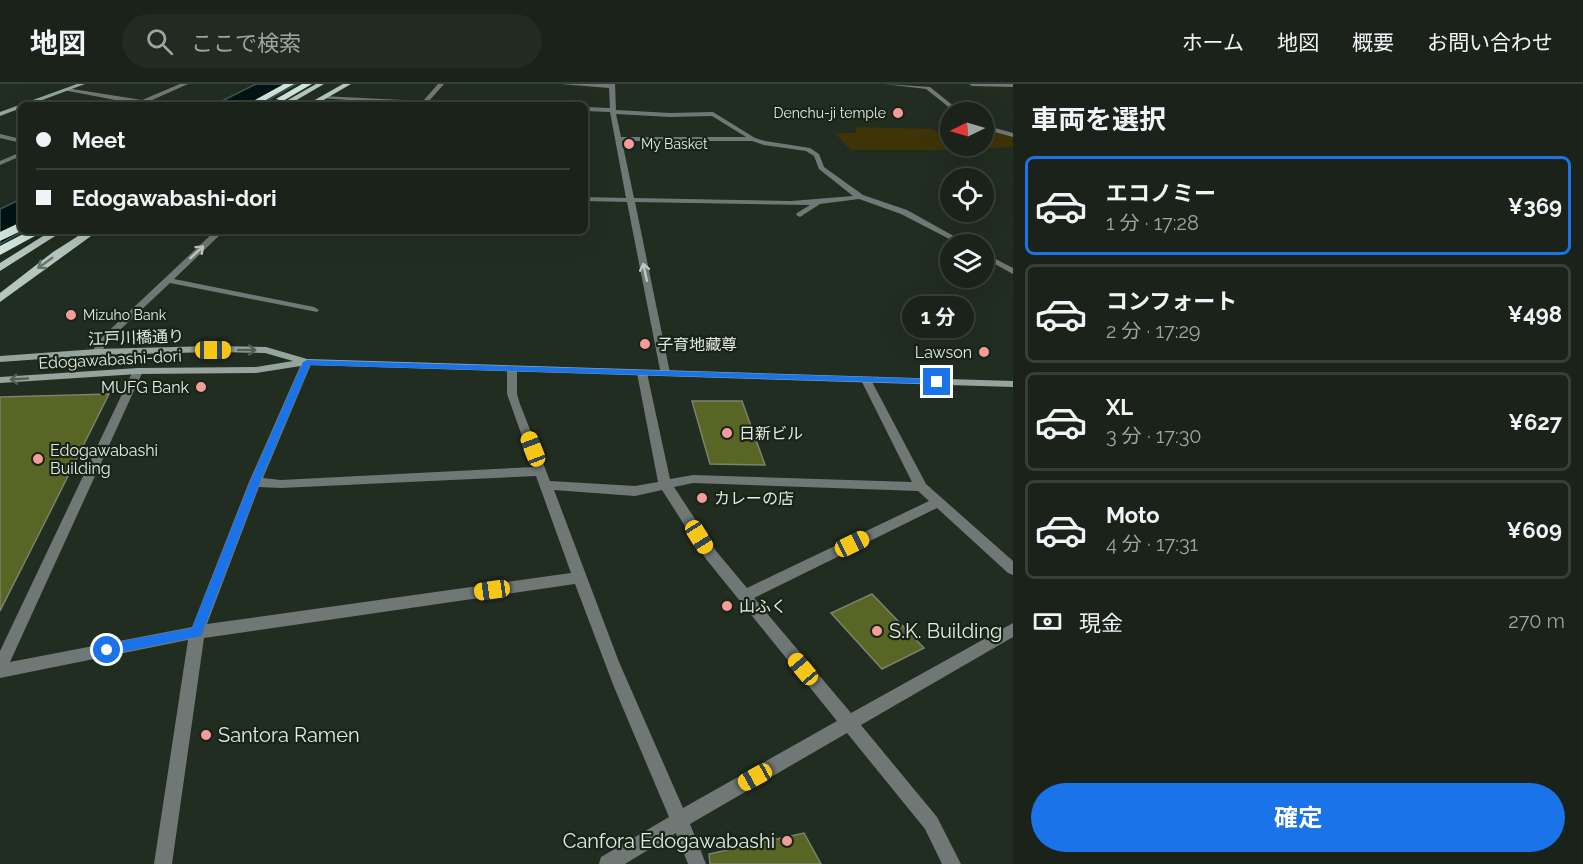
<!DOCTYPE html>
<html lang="ja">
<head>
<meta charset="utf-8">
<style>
  :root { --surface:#1a2219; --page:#232a22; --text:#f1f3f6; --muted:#9fa4a2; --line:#383f38; --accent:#1a73e8 }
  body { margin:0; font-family:Raleway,"Noto Sans JP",sans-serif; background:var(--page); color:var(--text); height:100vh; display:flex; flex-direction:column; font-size:22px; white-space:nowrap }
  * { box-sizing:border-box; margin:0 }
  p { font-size:20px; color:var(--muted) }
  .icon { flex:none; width:33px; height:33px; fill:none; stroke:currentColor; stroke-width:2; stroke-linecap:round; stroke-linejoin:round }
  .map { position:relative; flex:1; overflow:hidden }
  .details { display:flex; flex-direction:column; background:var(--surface); width:570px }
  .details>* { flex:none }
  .hud { position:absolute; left:18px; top:18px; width:570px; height:132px; border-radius:9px; box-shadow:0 6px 24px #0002,0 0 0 2px var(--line); display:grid; align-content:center; height:132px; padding:0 18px; background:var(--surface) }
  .needle { width:39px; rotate:265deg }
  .tools { position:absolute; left:940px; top:18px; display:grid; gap:12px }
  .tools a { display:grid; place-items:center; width:54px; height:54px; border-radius:50%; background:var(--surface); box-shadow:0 6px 24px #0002,0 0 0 2px var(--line); font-size:30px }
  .end { position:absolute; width:27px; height:27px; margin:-14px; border:8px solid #1a73e8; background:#fff; box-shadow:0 0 0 3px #fff }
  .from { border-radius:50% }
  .bubble { position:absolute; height:42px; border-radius:21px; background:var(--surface); box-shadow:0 6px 24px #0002,0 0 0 2px var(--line); font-size:20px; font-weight:700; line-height:42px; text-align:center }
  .car { position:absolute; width:18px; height:36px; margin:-18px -9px; border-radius:8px; box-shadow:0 0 4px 2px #0007; background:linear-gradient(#f5c518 24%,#345 0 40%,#f5c518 0 76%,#345 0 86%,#f5c518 0) }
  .hud b { display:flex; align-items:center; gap:21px; height:57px; font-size:22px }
  .hud b+b { border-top:2px solid var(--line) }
  .hud i { width:15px; height:15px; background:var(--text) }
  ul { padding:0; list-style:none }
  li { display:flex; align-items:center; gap:18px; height:99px; margin:0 12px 9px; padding:0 6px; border:3px solid var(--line); border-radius:9px }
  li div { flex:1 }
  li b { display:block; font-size:22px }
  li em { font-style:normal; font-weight:700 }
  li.selected { border-color:var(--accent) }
  li>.icon { width:54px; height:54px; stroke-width:1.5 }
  h2 { padding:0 18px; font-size:27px; line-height:72px }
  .pay { display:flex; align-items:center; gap:15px; height:66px; padding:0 18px; font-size:22px }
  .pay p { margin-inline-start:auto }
  .primary-button { display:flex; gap:12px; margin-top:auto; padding:12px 18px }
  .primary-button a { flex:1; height:69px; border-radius:36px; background:var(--accent); color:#fff; font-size:24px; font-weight:700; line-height:69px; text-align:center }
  header { display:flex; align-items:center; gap:36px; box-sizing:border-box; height:84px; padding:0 30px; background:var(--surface); border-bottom:2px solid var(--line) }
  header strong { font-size:28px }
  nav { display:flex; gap:33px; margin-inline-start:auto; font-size:21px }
  .search { width:420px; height:54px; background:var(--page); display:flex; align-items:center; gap:15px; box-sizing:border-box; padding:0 21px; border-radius:33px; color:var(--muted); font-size:22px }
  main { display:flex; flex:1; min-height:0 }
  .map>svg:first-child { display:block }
  .green { fill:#3e3407 }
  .water { fill:#001414; stroke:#445452; stroke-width:1.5 }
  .building { fill:#586525; stroke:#7d8170; stroke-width:1.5 }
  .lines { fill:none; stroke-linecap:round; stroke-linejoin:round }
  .street { fill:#6f7874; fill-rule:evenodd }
  .secondary { fill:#96a49e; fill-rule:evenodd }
  .primary { fill:#b4c6be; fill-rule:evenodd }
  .highway { fill:#cfe5dc; fill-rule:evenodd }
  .oneway { stroke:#c0c8c2 }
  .oneway2 { stroke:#66756b }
  .oneway3 { stroke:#515e54 }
  .route { fill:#1a73e8 }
  .poi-dot { fill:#f59b98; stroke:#182418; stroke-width:2 }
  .labels { text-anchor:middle; stroke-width:4.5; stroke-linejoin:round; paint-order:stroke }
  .far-poi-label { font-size:14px; fill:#e3ebe3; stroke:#182418; text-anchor:start }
  .street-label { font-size:16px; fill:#e3ebe3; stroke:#182418 }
  .poi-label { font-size:16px; fill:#e3ebe3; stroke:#182418; text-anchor:start }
  .near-poi-label { font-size:20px; fill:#e3ebe3; stroke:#182418; text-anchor:start }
</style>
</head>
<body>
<header>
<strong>地図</strong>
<div class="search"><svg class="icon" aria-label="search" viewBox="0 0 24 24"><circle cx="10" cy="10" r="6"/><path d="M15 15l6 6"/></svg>ここで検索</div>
<nav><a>ホーム</a><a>地図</a><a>概要</a><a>お問い合わせ</a></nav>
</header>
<main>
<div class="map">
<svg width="1013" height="780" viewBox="0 0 1013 780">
  <rect width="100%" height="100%" fill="#222d21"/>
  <!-- green -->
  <polygon class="green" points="855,43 933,45 936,48 951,48 951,62 984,62 984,45 1013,53 1013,63 962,66 851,66 835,49 857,49"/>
  <!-- water -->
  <g class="water">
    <polygon points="256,0 296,0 259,21 214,21"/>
    <polygon points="21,115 23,147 0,160 0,125"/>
  </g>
  <!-- building -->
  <g class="building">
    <polygon points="109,310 46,436 0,527 0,313"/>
    <polygon points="692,317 742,317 765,381 710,380"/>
    <polygon points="872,510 924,564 882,585 831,529"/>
    <polygon points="804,749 821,780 710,780 709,770"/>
  </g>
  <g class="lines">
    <!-- street -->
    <g class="street">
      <polygon points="180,0 188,0 141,21 63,6 66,4 142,16"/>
      <polygon points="438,0 444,0 429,17 473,21 422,21 319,14 322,12 423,17"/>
      <path d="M561,0H615L616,26L670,29L713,28L755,54L765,57L810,64L819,70L824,83L863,111L907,126L968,160H959L901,130L859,115L820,120L800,133L796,131L797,129L810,121L635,118L670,289L665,292L661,291L627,118L585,117V113L626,114L610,28L585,27V23L610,24L609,4ZM616,30L670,33L712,32L746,53H621ZM622,57H752L764,61L806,67L814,72L819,85L853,112L791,117L634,114Z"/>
      <polygon points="884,0 930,3 961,28 955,28 926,5"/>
      <polygon points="969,0 1013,0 1013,3 972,2"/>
      <polygon points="984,41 1013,49 1013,53 984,45"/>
      <polygon points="0,50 21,55 21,59 0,54"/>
      <polygon points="21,68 21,72 0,81 0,77"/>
      <polygon points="215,147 224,147 174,195 314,223 319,226 317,228 170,199 106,259 101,270 93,270 92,268 99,256"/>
      <polygon points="984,169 1013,184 1013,190 984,174"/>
      <path d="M307,275L312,278L263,394L281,396L533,383L507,310V285L512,282L517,285V310L520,320L550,397L635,402L658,398L637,289L642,286L647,289L670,395L693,391L912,398L861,296L862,294H870L926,400L1013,477V491L1008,489L937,424L754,514L851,629L1013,539V553L861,641L937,733L961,780H942L925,745L847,649L690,740L706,780H688L676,749L625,780H599L601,773L669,733L614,603L575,500L204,554L172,780H154L188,556L0,594V567L133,287L138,284L143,287L10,578L192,543L249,398L302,278ZM536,392L571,489L207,540L259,403L281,404ZM693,399L918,407L929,417L747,504L716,467L674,403ZM554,406L635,412L662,406L706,475L837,637L683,724L619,578Z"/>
    </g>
    <!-- secondary -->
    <g class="secondary">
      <polygon points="77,0 85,0 29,21 21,21 21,24 0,32 0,28"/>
      <polygon points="213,262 266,263 307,275 1013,297 1013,303 307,281 256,289 138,290 0,299 0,293 138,284 256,283 293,277 265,269 213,268 97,271 0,278 0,272 97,265"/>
    </g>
    <!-- primary -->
    <g class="primary">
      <polygon points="316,0 324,0 288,21 279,21"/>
      <polygon points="343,0 351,0 315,21 306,21"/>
      <polygon points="51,147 63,147 0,187 0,179"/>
      <polygon points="86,147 98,147 0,218 0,209 53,168"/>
    </g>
    <!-- highway -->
    <g class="highway">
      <polygon points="284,0 294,0 257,21 246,21"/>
      <polygon points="302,0 312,0 283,17 276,15"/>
      <polygon points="21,138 21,147 0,157 0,148"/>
      <polygon points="29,147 44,147 0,171 0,162"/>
    </g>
  </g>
  <!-- one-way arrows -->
  <defs><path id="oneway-shaft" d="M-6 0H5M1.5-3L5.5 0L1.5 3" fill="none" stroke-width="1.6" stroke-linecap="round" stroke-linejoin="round" transform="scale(1.5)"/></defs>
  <g class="oneway">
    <use href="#oneway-shaft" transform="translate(197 168) rotate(-43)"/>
    <use href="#oneway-shaft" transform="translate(645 188) rotate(-102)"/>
  </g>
  <use class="oneway2" href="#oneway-shaft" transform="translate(45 179) rotate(144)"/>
  <g class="oneway3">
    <use href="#oneway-shaft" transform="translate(247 266)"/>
    <use href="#oneway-shaft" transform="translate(19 295) rotate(176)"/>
  </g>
  <!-- route -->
  <polygon class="route" points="307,276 937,295 941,298 937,300 310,281 260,398 201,552 107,571 103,570 101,566 107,560 192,544 250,398 303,278"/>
  <!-- markers -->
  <g class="poi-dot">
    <circle cx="898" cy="29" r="6"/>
    <circle cx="629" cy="60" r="6"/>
    <circle cx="71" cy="231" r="6"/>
    <circle cx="645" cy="260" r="6"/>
    <circle cx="984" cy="268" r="6"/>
    <circle cx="201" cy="303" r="6"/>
    <circle cx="727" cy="349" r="6"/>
    <circle cx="38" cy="375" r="6"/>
    <circle cx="702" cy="414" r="6"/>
    <circle cx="727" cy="522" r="6"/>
    <circle cx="877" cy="547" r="6"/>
    <circle cx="206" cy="651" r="6"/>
    <circle cx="787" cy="757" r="6"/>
  </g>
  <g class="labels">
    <!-- far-poi labels -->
    <g class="far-poi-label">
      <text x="886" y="34" text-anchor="end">Denchu-ji temple</text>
      <text x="641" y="65">My Basket</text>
      <text x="83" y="236">Mizuho Bank</text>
    </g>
    <!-- street labels -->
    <g class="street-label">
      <text transform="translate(136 253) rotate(-2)" y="6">江戸川橋通り</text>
      <text transform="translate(110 275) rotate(-3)" y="6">Edogawabashi-dori</text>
    </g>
    <!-- poi labels -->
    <g class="poi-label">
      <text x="657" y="266">子育地藏尊</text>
      <text x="972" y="274" text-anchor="end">Lawson</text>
      <text x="189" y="309" text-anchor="end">MUFG Bank</text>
      <text x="739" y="355">日新ビル</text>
      <text x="50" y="372">Edogawabashi<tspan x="50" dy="18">Building</tspan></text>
      <text x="714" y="420">カレーの店</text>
      <text x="739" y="528">山ふく</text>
    </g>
    <!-- near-poi labels -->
    <g class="near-poi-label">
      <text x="889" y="554">S.K. Building</text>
      <text x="218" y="658">Santora Ramen</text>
      <text x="775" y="764" text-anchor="end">Canfora Edogawabashi</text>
    </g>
  </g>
</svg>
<div class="tools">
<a><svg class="needle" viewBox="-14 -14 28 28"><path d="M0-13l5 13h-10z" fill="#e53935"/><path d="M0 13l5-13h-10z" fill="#9fa4a2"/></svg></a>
<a><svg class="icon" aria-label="locate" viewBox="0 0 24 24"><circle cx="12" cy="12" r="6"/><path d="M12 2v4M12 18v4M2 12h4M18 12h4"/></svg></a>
<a><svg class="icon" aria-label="layers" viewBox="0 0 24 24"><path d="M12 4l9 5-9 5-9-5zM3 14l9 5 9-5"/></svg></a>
</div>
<i class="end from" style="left:107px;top:566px"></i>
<i class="end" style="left:937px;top:298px"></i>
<div class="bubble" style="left:902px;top:212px;width:72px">1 分</div>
<i class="car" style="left:213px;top:266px;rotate:90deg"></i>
<i class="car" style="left:533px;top:365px;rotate:339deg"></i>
<i class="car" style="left:699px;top:453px;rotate:148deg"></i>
<i class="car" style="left:852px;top:460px;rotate:64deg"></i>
<i class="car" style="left:492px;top:506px;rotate:262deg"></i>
<i class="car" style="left:803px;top:585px;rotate:320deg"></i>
<i class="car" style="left:755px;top:693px;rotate:241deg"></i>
<div class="hud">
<b><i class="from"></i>Meet</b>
<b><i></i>Edogawabashi-dori</b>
</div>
</div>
<section class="details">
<h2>車両を選択</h2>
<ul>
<li class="selected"><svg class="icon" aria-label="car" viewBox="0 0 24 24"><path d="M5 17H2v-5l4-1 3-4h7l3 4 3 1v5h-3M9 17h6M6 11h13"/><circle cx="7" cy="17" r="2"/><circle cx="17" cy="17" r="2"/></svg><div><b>エコノミー</b><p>1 分 · 17:28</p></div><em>¥369</em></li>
<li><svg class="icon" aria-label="car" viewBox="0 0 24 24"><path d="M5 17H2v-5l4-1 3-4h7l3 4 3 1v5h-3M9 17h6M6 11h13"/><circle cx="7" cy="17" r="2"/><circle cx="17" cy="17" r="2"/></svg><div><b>コンフォート</b><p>2 分 · 17:29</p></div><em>¥498</em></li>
<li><svg class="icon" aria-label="car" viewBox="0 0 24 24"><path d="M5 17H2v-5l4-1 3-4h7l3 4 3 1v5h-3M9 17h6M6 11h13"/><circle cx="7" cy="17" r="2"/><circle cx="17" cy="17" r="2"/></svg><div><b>XL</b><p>3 分 · 17:30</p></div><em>¥627</em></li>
<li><svg class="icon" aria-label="car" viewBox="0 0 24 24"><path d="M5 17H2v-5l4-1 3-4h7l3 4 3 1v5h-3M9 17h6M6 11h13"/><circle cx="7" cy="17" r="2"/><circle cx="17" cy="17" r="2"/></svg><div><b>Moto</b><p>4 分 · 17:31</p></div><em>¥609</em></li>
</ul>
<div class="pay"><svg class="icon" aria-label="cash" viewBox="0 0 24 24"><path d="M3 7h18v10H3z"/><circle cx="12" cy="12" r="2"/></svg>現金<p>270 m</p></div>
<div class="primary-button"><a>確定</a></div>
</section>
</main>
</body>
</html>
